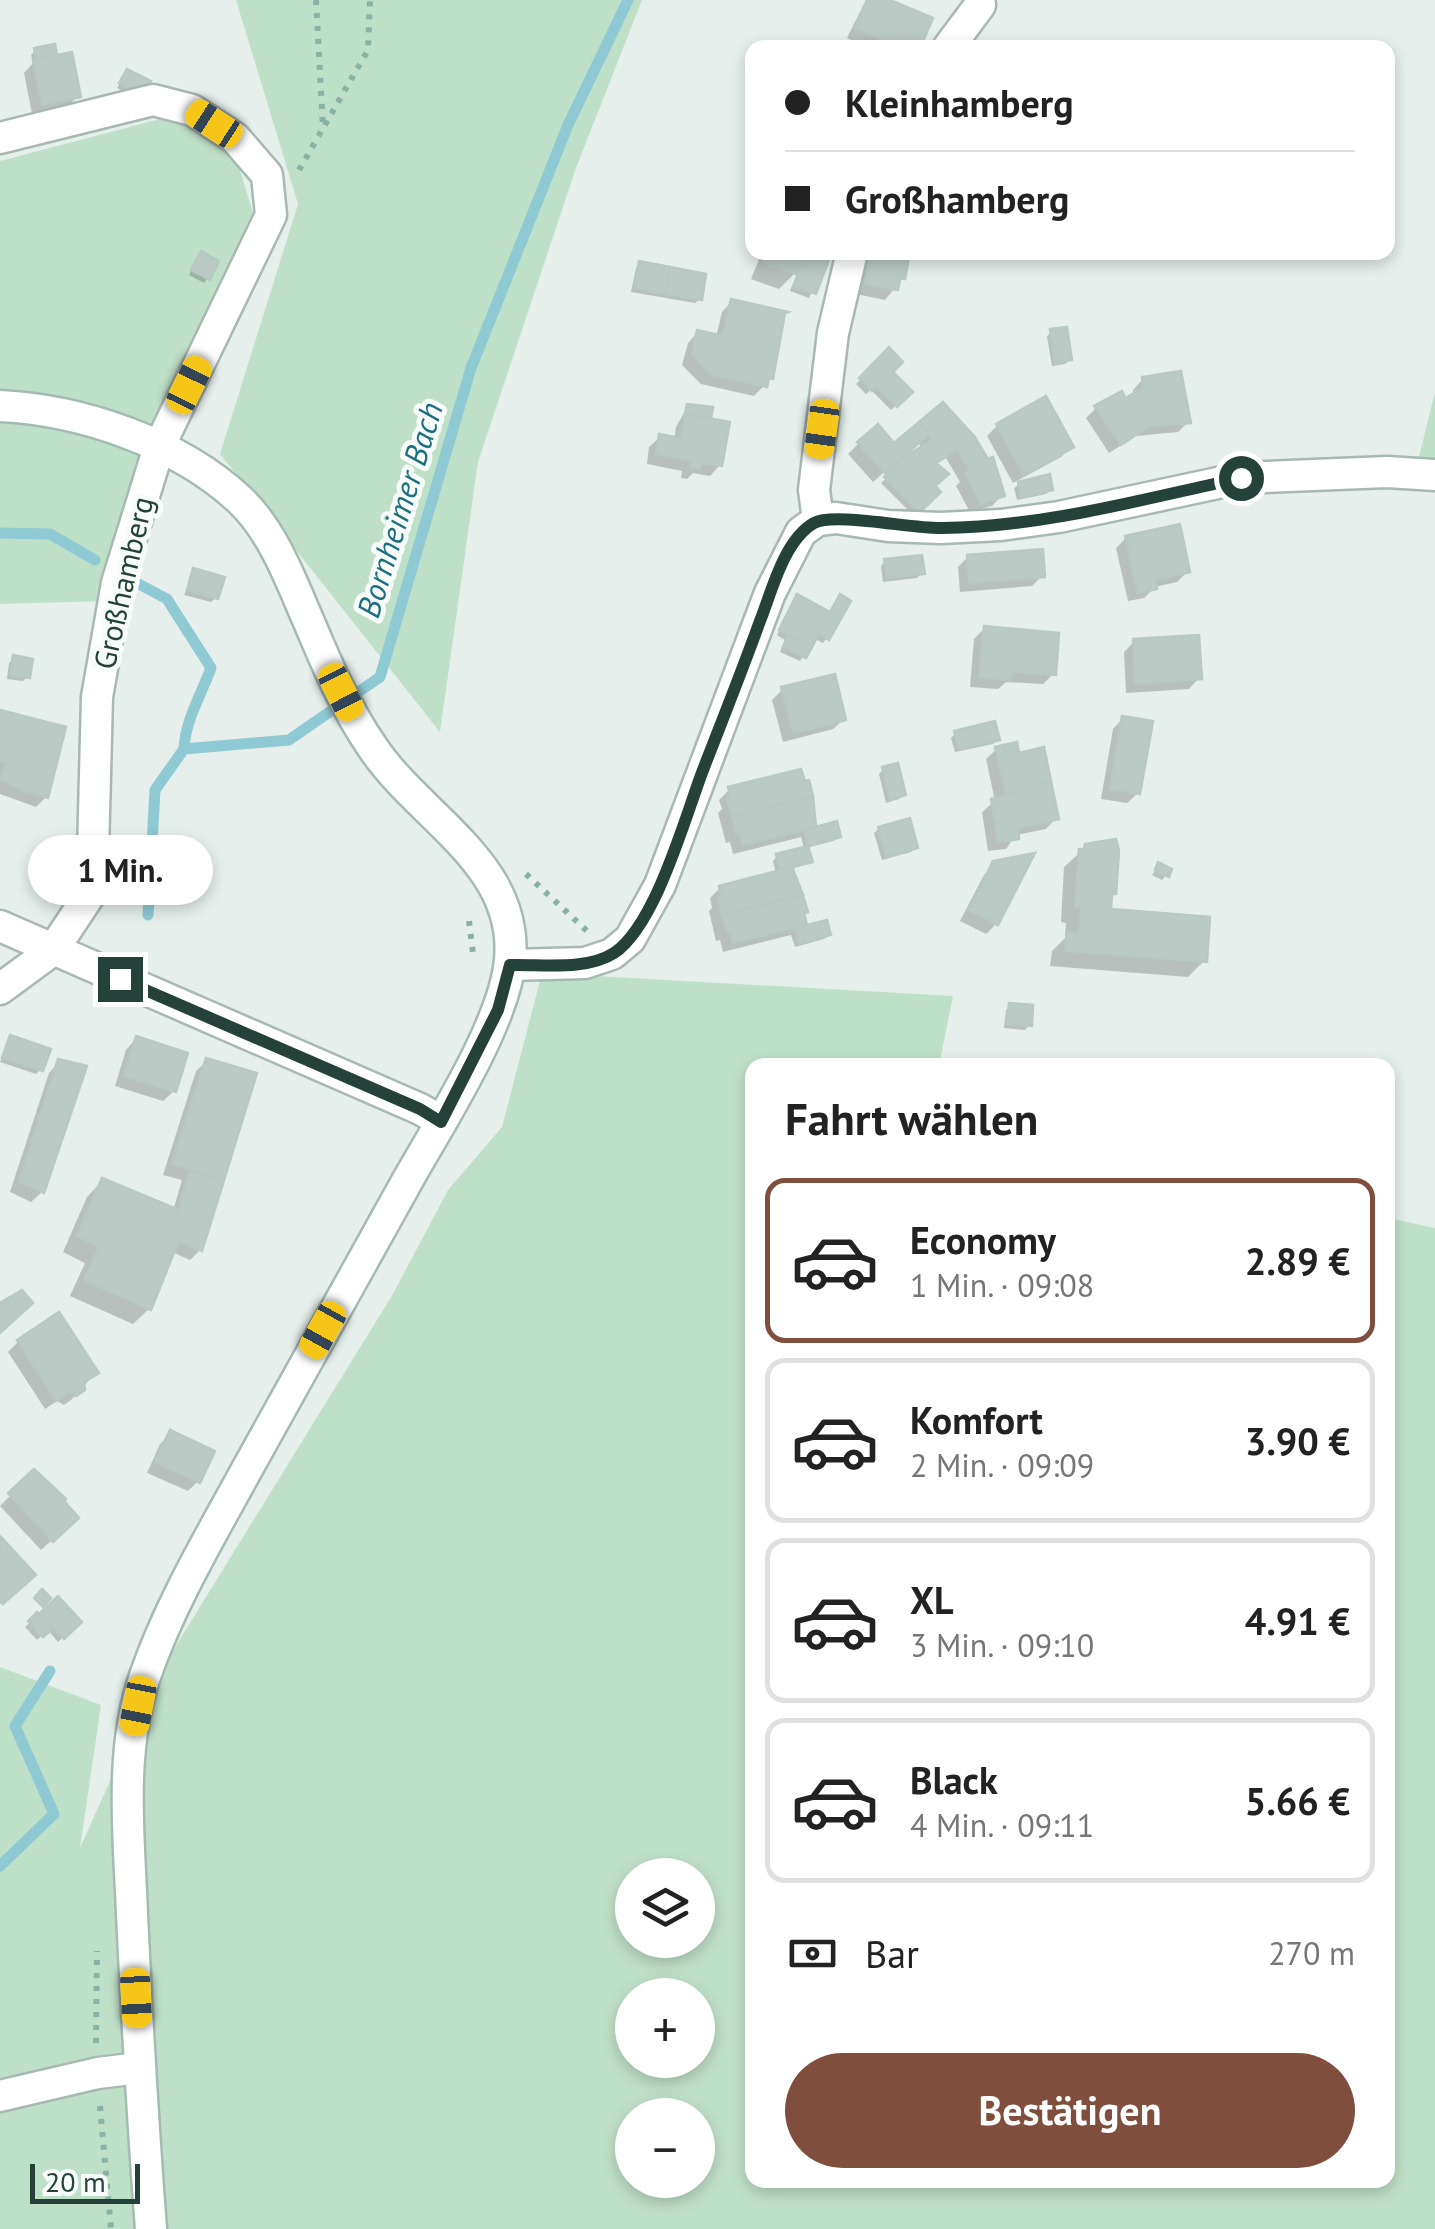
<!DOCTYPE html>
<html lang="de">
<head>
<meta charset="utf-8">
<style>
  :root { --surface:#fff; --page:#f2f2f2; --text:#222; --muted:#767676; --line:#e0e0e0; --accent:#804e3d }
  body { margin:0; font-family:"PT Sans",sans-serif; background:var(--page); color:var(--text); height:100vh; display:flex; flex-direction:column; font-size:38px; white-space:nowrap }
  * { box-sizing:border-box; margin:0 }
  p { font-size:32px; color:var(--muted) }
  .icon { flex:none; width:55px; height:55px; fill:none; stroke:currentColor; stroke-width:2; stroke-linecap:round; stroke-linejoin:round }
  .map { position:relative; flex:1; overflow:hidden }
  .side { position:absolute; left:745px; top:1058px; width:650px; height:1130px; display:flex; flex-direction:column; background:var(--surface); border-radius:20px; box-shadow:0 5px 15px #0003 }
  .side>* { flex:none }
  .guide { position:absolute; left:745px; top:40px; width:650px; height:220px; border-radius:20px; box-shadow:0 5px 15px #0003; display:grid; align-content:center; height:220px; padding:0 40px; background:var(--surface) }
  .fabs { position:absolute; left:615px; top:1858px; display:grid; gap:20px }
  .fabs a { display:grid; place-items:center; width:100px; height:100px; border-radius:50%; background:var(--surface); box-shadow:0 5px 15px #0003; font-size:50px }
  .scale { position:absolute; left:30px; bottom:25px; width:110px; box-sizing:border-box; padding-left:10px; border:5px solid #24423a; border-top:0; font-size:28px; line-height:35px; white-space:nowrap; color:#24423a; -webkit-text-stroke:8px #f7fbf9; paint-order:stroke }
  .end { position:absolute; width:45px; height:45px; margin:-22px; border:12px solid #24423a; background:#fff; box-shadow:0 0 0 5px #fff }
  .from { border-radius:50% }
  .bubble { position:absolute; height:70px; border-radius:35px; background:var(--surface); box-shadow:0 5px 15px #0003; font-size:32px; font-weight:800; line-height:70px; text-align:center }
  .car { position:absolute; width:30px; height:60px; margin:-30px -15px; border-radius:12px; box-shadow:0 0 8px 2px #0007; background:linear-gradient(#f5c518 24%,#345 0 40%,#f5c518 0 76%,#345 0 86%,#f5c518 0) }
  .guide b { display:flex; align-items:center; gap:35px; height:95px; font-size:38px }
  .guide b+b { border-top:2px solid var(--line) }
  .guide i { width:25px; height:25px; background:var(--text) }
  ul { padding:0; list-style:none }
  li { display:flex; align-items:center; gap:30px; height:165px; margin:0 20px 15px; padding:0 20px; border:5px solid var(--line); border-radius:20px }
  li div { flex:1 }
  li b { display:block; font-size:38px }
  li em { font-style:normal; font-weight:800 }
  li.selected { border-color:var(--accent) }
  li>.icon { width:90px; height:90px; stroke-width:1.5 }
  h2 { padding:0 40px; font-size:45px; line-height:120px }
  .pay { display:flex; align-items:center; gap:25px; height:110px; padding:0 40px; font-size:38px }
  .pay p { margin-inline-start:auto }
  .action { display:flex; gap:20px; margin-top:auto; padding:20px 40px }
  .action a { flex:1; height:115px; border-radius:60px; background:var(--accent); color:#fff; font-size:40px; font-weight:800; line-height:115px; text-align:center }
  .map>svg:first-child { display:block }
  .green { fill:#bfe0c8; fill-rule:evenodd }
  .shadow { fill:#0003 }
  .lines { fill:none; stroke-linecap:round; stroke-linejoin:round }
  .stream { stroke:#8ec9d4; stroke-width:11 }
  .building { fill:#bbcac4; stroke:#b8c9c2; stroke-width:2.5 }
  .street-casing { stroke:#a8b8b2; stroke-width:35 }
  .secondary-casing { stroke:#a4bbb3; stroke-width:35 }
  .path { stroke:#86b3a5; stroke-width:6; stroke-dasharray:5 8; stroke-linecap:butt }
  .street { stroke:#fff; stroke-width:30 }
  .secondary { stroke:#fff; stroke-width:30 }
  .route { stroke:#24423a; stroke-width:12 }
  .labels { text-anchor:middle; stroke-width:10; stroke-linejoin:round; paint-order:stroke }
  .street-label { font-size:30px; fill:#24423a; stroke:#f7fbf9 }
  .water-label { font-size:32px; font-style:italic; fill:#1c6f80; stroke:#f7fbf9 }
</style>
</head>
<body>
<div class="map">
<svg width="1435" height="2229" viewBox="0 0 1435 2229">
  <rect width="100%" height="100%" fill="#e6efeb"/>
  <!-- green -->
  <g class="green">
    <polygon points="236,0 642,0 576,168 478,462 440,732 220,454 298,204"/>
    <polygon points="164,118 232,144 253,213 159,409 108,601 0,604 0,161"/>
    <polygon points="1435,392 1435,463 1418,461"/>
    <path d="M542,973L953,996L939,1065H752V2180H1388V1218L1435,1228V2229H0V1667L101,1705L80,1848L156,1678L393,1294L448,1190L502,1127ZM632,1875H698V1940H632ZM632,1995H698V2060H632ZM632,2115H698V2180H632Z"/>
  </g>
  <!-- shadow -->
  <g class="shadow">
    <polygon points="866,0 884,0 917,48 869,48 847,38"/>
    <polygon points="53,47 55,58 78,96 68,106 32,114 24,73 33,63 31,55 36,50"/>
    <polygon points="127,72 136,99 117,88"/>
    <polygon points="762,252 830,252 809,298 790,291 799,269 779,289 751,279"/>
    <polygon points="864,252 908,252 903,278 885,300 856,294"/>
    <polygon points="197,259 208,278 204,283 189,275"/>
    <polygon points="640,264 700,299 695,303 631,292 636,268"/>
    <polygon points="732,301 771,378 754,396 701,384 682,365 688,343 698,332 716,337 722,312"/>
    <polygon points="1052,332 1069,360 1065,364 1052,366 1047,336"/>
    <polygon points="889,351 890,372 909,392 891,410 871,390 866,394 856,384"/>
    <polygon points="1143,379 1188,422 1178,432 1136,436 1109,453 1086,418 1096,408 1133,396 1133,390"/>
    <polygon points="943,405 1002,495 992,506 970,512 956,486 960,482 946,458 935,465 933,487 938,492 913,515 881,483 922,449 918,442 873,482 848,454 859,443 894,447"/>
    <polygon points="688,406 709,421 720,465 710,476 693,473 687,479 681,478 682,471 647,464 649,447 660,437 674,440 676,427"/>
    <polygon points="997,426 1071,447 1061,457 1013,483 987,436"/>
    <polygon points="1019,484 1051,490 1046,494 1017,500 1014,488"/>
    <polygon points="1126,538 1188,571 1177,582 1155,587 1144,598 1128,601 1116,548"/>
    <polygon points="968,557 1042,576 1032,586 960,592 958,567"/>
    <polygon points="886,561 922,573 917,578 883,582 881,566"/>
    <polygon points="194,571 216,598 211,602 184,595"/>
    <polygon points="798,598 829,614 840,598 827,638 823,643 813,638 800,661 780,652 785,640 777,635"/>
    <polygon points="985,628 1053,674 1043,684 1006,682 998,689 970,687 974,639"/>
    <polygon points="1134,642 1199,678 1189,689 1126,693 1124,652"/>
    <polygon points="14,658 27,677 23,681 7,679 9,663"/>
    <polygon points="782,690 844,719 833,729 783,742 772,700"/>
    <polygon points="0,712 46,797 36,807 0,794"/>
    <polygon points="1123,718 1138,793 1127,803 1101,799 1113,729"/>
    <polygon points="956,733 997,739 993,744 955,752 951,738"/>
    <polygon points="997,749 1018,756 1056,818 1046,829 1016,835 1006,849 988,851 982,812 995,801 986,759"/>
    <polygon points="883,770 903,795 899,799 886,803 879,774"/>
    <polygon points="729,790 813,826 807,832 838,837 833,841 806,848 810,861 790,870 804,924 798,929 829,935 824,939 795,947 791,935 723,952 720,940 716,941 709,911 712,908 710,898 720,888 776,874 773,861 777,856 804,849 801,837 733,854 730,842 726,843 718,813 722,809 719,800"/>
    <polygon points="879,829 915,847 911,852 882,860 874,833"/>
    <polygon points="1086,847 1113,893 1109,911 1204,961 1188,977 1050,966 1052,951 1065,938 1066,923 1061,922 1064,867"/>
    <polygon points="995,864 996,924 986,934 960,921 984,875"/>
    <polygon points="1159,865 1166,875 1162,880 1152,875"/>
    <polygon points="1010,1006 1029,1025 1025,1030 1004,1028 1006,1010"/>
    <polygon points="11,1038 41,1069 36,1074 0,1062"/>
    <polygon points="136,1039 174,1091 163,1101 115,1086 126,1050"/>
    <polygon points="207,1061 254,1075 200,1250 190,1260 172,1252 149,1309 133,1324 70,1296 85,1263 63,1252 87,1197 102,1181 173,1211 182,1180 163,1175 196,1071"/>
    <polygon points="59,1062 42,1192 31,1202 10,1192 49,1073"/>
    <polygon points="18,1342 96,1373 71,1400 64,1405 57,1401 45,1409 8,1352"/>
    <polygon points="171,1433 198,1481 188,1491 147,1473 160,1444"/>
    <polygon points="34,1472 76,1518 41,1550 0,1506"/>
    <polygon points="58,1599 79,1622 58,1642 48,1630 37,1640 25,1627"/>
  </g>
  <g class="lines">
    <!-- stream -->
    <g class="stream">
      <polyline points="0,533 50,534 95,560"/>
      <path d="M135,582L167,599L211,668C201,695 185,721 184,749"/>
      <polyline points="148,915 155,790 184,749 289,740 380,677 471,368 568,125 628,0"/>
      <polyline points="0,1866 54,1814 15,1726 50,1671"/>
    </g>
  </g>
  <!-- building -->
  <g class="building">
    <polygon points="867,0 890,0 933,18 920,48 903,48 855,28"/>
    <polygon points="55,44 57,55 36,59 34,48"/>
    <polygon points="72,52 81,97 42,105 33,60"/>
    <polygon points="127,69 151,81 143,96 119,83"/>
    <polygon points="201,251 219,261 210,280 191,270"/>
    <polygon points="769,252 832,252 827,265 805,256 797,274 765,264"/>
    <polygon points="871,252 910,252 905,279 900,278 898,290 865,284"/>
    <polygon points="805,256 827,265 816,294 793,287"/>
    <polygon points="639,261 670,267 666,294 635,288"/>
    <polygon points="670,267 706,274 702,300 666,294"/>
    <polygon points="731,299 788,312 785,313 773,379 769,378 767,387 711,375 692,354 697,330 723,336"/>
    <polygon points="1067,327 1072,360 1055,363 1050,329"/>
    <polygon points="889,347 903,362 893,372 913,392 897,407 877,387 872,391 859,378"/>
    <polygon points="1181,371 1191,423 1149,426 1121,445 1094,406 1122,391 1125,398 1143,388 1142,377"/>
    <polygon points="1046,396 1074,447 1024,475 996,424"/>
    <polygon points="943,402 974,436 988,459 993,457 1005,496 981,504 965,473 970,471 957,449 936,463 949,474 935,486 906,456 932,440 919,422"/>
    <polygon points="687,404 713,407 711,419 685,414"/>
    <polygon points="685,414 730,422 722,466 701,463 700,469 690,468 691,461 656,454 659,434 681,438"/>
    <polygon points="919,422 929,434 885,473 857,442 878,424 894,443"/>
    <polygon points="906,456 941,492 919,513 884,477"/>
    <polygon points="1050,474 1053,490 1021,497 1018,482"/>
    <polygon points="1180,524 1190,572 1155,580 1157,589 1138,593 1125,536"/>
    <polygon points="1043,549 1045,577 969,583 967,555"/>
    <polygon points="922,555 925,574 887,578 884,559"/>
    <polygon points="193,568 225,577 218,599 187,590"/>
    <polygon points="797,594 830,612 812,647 779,630"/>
    <polygon points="840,594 851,601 829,640 818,634"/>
    <polygon points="984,626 1059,633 1056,675 1012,672 1011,680 979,677"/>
    <polygon points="788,635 812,647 806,658 783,647"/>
    <polygon points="1199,635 1202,679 1135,684 1133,639"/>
    <polygon points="13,655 33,659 30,678 10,675"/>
    <polygon points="835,674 846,720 793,733 781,687"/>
    <polygon points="0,710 66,727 48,798 21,790 1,779 6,762 0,761"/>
    <polygon points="1122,716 1153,721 1140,794 1110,789"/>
    <polygon points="995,721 1000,740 959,749 954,731"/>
    <polygon points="1017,742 1019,753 1044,747 1051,781 1026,786 1027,791 1006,795 995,747"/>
    <polygon points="898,763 906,795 890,800 882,767"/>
    <polygon points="801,769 805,781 809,780 813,796 732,817 727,800 731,799 728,787"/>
    <polygon points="1051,781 1059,819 1018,828 1019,839 998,842 991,799 1027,791 1026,786"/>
    <polygon points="813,796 816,827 743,845 740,833 736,834 732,817"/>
    <polygon points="910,818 918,848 886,857 878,827"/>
    <polygon points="837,821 841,837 808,846 805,830"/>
    <polygon points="1116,839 1119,851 1116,894 1112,894 1111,909 1210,917 1207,962 1065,951 1067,932 1079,933 1081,908 1075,907 1079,849 1084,849 1085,844"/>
    <polygon points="808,846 813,862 780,870 776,854"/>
    <polygon points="1035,853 998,925 969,910 993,861"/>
    <polygon points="1158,862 1172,869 1169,877 1155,870"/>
    <polygon points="792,867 803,895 722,915 718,898 722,898 719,886"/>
    <polygon points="803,895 808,912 804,913 807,925 733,943 730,931 727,932 722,915"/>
    <polygon points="827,920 831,935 799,944 795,928"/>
    <polygon points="1009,1003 1033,1005 1032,1026 1007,1024"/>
    <polygon points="10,1035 51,1049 43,1071 2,1058"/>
    <polygon points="136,1036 188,1053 176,1092 124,1076"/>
    <polygon points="206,1058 257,1073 224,1180 172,1164"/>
    <polygon points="58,1059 87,1066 44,1193 19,1182"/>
    <polygon points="190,1170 224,1180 202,1251 171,1237"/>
    <polygon points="102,1178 179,1210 171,1237 179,1240 151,1310 84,1280 99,1247 77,1236"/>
    <polygon points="22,1290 33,1303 0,1333 0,1303"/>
    <polygon points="59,1312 99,1373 84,1382 85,1390 76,1396 69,1392 56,1401 17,1340"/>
    <polygon points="170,1430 215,1451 200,1483 155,1462"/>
    <polygon points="34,1469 66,1499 64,1501 79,1518 53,1542 8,1493"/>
    <polygon points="0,1536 36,1575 3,1604 0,1602"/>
    <polygon points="42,1589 51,1598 43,1607 34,1598"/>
    <polygon points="58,1596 82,1622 64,1639 40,1613"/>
    <polygon points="37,1612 53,1629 43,1637 28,1621"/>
  </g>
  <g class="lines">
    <defs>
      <g id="street">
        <polyline points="948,48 980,5"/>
        <polyline points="0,138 153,100 192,110 235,138 267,175 271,215 159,447 117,583 97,697 92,891 53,950 0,989"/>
        <polyline points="818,520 814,490 833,333 852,252"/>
        <polyline points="0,926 420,1109 441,1121"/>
        <polyline points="510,965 585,963 612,954 630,939 660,885 770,593 801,532 818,520 836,518 888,526 941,528 1001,525 1059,517 1241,478 1387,472 1435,475"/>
        <polyline points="0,2096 98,2073 139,2068"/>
      </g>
      <path id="secondary" d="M0,406C82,410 179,443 240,500C273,531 291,581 309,622C327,665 346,709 373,748C420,818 519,864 510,960C505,1021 442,1120 410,1176C355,1274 300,1372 246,1471C210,1537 170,1604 145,1676C119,1752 129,1835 132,1914C137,2019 143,2124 151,2229"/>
    </defs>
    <!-- street casing -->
    <use href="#street" class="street-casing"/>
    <!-- secondary casing -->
    <use href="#secondary" class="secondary-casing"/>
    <!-- path -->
    <g class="path">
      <polyline points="316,0 323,128"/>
      <polyline points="299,170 368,50 370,0"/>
      <polyline points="526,874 587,931"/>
      <polyline points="469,921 473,953"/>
      <polyline points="96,2043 97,1951"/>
      <polyline points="100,2106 111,2229"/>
    </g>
    <!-- street -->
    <use href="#street" class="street"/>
    <!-- secondary -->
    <use href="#secondary" class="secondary"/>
  </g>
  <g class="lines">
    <!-- route -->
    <path class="route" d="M120,979L420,1109L441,1122L498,1010L510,965C542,964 586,971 614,953C656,925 685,817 703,770C722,721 742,671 760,621C772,591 784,540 814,523C834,512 913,529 942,528C1043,527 1143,499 1241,478"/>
  </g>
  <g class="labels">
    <!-- street labels -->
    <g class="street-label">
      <text transform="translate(124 583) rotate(-77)" y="10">Großhamberg</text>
    </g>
    <!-- water labels -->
    <g class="water-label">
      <text transform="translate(400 510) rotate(-73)" y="11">Bornheimer Bach</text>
    </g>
  </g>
</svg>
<div class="fabs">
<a><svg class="icon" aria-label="layers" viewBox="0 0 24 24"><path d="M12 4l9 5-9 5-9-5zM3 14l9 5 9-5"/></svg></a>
<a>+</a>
<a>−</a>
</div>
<div class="scale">20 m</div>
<i class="end from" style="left:1241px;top:478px"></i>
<i class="end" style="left:120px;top:979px"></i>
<div class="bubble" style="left:28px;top:835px;width:185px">1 Min.</div>
<i class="car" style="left:214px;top:124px;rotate:303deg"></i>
<i class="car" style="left:189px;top:385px;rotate:26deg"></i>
<i class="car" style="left:822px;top:429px;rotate:188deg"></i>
<i class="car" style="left:341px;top:692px;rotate:153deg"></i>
<i class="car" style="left:323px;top:1330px;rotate:209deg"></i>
<i class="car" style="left:138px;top:1706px;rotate:191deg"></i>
<i class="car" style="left:136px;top:1998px;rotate:177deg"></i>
<div class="guide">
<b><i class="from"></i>Kleinhamberg</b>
<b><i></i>Großhamberg</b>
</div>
<section class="side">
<h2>Fahrt wählen</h2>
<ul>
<li class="selected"><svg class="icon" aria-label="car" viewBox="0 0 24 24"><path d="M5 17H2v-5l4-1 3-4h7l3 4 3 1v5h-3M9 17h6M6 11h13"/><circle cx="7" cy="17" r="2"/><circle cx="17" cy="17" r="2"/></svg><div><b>Economy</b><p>1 Min. · 09:08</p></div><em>2.89 €</em></li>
<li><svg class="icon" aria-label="car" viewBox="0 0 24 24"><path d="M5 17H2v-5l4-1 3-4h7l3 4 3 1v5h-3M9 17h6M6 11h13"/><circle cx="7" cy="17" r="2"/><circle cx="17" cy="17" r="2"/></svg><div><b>Komfort</b><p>2 Min. · 09:09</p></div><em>3.90 €</em></li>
<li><svg class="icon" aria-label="car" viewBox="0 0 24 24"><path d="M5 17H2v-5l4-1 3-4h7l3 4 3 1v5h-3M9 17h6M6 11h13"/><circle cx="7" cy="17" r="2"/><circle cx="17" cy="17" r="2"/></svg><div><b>XL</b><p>3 Min. · 09:10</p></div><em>4.91 €</em></li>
<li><svg class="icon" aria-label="car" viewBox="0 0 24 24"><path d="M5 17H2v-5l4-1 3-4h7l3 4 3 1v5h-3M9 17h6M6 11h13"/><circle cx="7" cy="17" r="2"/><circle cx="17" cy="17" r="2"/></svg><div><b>Black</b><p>4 Min. · 09:11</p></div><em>5.66 €</em></li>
</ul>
<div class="pay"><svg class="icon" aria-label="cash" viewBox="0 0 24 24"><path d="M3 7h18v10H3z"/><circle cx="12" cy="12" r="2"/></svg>Bar<p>270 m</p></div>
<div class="action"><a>Bestätigen</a></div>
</section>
</div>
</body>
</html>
